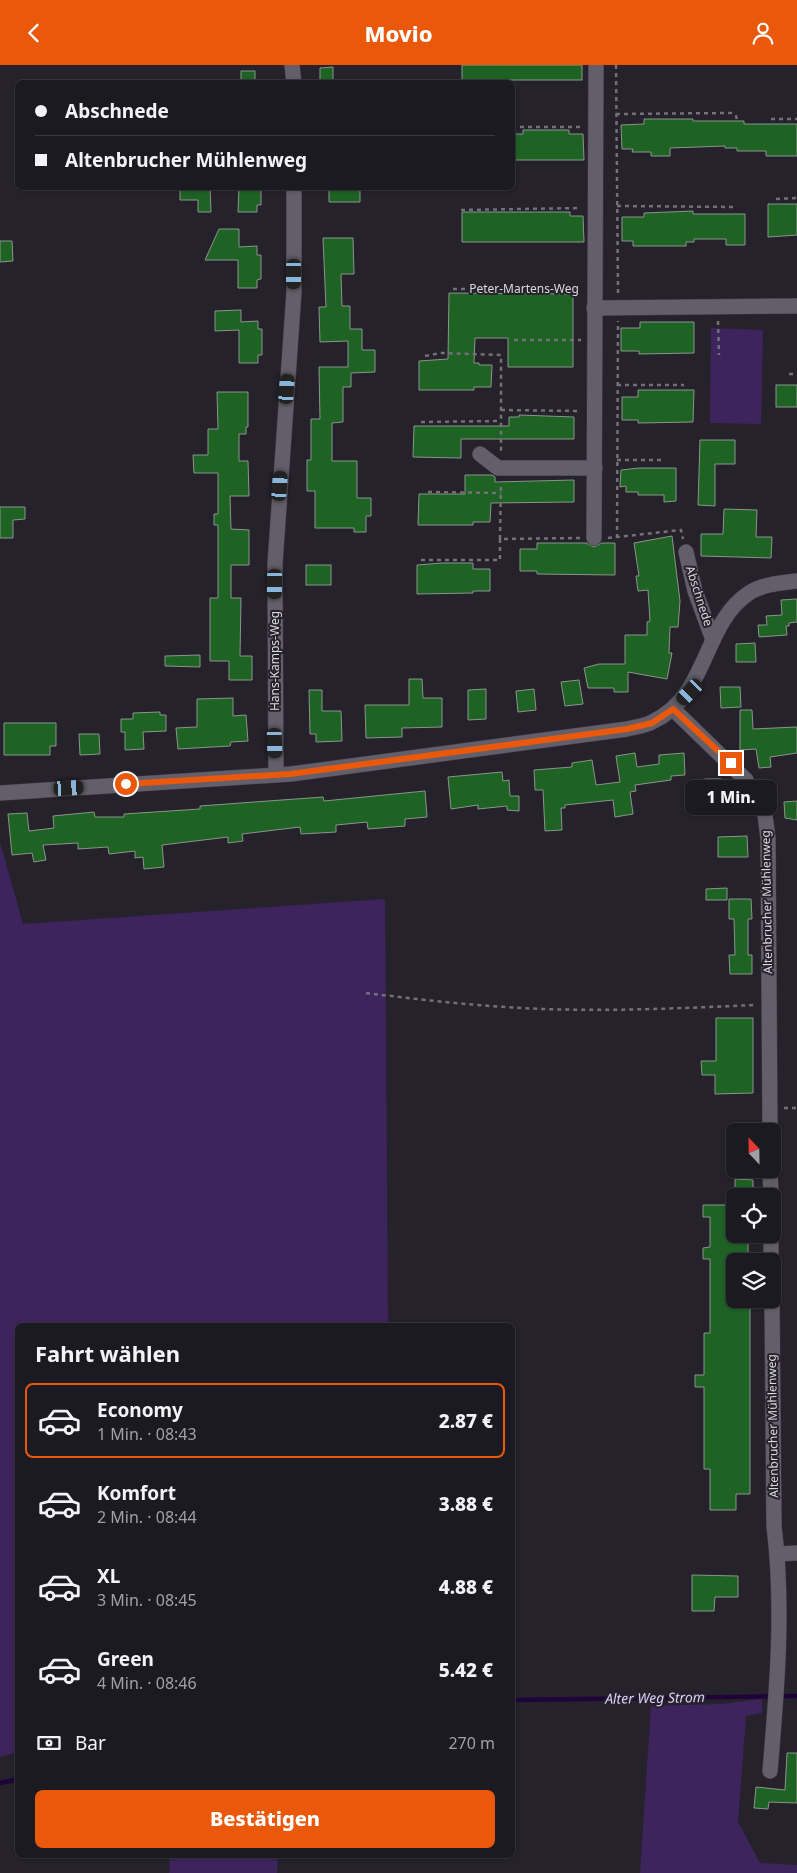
<!DOCTYPE html>
<html lang="de">
<head>
<meta charset="utf-8">
<style>
  :root { --surface:#1c1a21; --page:#25232a; --text:#f1f3f6; --muted:#a0a1a5; --line:#3a383f; --accent:#ea580c }
  body { margin:0; font-family:"Noto Sans",sans-serif; background:var(--page); color:var(--text); height:100vh; display:flex; flex-direction:column; font-size:19px; white-space:nowrap }
  * { box-sizing:border-box; margin:0 }
  p { font-size:16px; color:var(--muted) }
  .icon { flex:none; width:28px; height:28px; fill:none; stroke:currentColor; stroke-width:2; stroke-linecap:round; stroke-linejoin:round }
  .map { position:relative; flex:1; overflow:hidden }
  .drawer { position:absolute; left:15px; top:1258px; width:500px; height:535px; display:flex; flex-direction:column; background:var(--surface); border-radius:8px; box-shadow:0 1px 4px #0004,0 0 0 1px var(--line) }
  .drawer>* { flex:none }
  .top-card { position:absolute; left:15px; top:15px; width:500px; height:110px; border-radius:8px; box-shadow:0 1px 4px #0004,0 0 0 1px var(--line); display:grid; align-content:center; height:110px; padding:0 20px; background:var(--surface) }
  .needle { width:32px; rotate:338deg }
  .fabs { position:absolute; left:726px; top:1058px; display:grid; gap:10px }
  .fabs a { display:grid; place-items:center; width:55px; height:55px; border-radius:8px; background:var(--surface); box-shadow:0 1px 4px #0004,0 0 0 1px var(--line); font-size:25px }
  .end { position:absolute; width:22px; height:22px; margin:-11px; border:6px solid #ea580c; background:#fff; box-shadow:0 0 0 2px #fff }
  .from { border-radius:50% }
  .bubble { position:absolute; height:35px; border-radius:8px; background:var(--surface); box-shadow:0 1px 4px #0004,0 0 0 1px var(--line); font-size:16px; font-weight:800; line-height:35px; text-align:center }
  .car { position:absolute; width:15px; height:30px; margin:-15px -8px; border-radius:6px; box-shadow:0 0 4px 1px #0007; background:linear-gradient(#222 24%,#8ab4d8 0 40%,#222 0 76%,#8ab4d8 0 86%,#222 0) }
  .top-card b { display:flex; align-items:center; gap:18px; height:48px; font-size:19px }
  .top-card b+b { border-top:1px solid var(--line) }
  .top-card i { width:12px; height:12px; background:var(--text) }
  ul { padding:0; list-style:none }
  li { display:flex; align-items:center; gap:15px; height:75px; margin:0 10px 8px; padding:0 10px; border:2px solid transparent; border-radius:8px }
  li div { flex:1 }
  li b { display:block; font-size:19px }
  li em { font-style:normal; font-weight:800 }
  li.selected { border-color:var(--accent) }
  li>.icon { width:45px; height:45px; stroke-width:1.5 }
  h2 { padding:0 20px; font-size:22px; line-height:60px }
  .pay { display:flex; align-items:center; gap:12px; height:55px; padding:0 20px; font-size:19px }
  .pay p { margin-inline-start:auto }
  .button { display:flex; gap:10px; margin-top:auto; padding:10px 20px }
  .button a { flex:1; height:58px; border-radius:8px; background:var(--accent); color:#fff; font-size:20px; font-weight:800; line-height:58px; text-align:center }
  header { display:flex; justify-content:space-between; align-items:center; height:65px; padding:0 20px; background:var(--accent); color:#fff; font-size:22px; font-weight:800 }
  .map>svg:first-child { display:block }
  .green { fill:#3d245d }
  .lines { fill:none; stroke-linecap:round; stroke-linejoin:round }
  .stream { stroke:#1e0438; stroke-width:4.5 }
  .building { fill:#1e6224; stroke:#8b958b }
  .minor-casing { stroke:#403c45; stroke-width:16 }
  .path { stroke:#737079; stroke-width:2.5; stroke-dasharray:4 4; stroke-linecap:butt }
  .minor { stroke:#635f6a; stroke-width:15 }
  .route { stroke:#ea580c; stroke-width:6 }
  .labels { text-anchor:middle; stroke-width:4; stroke-linejoin:round; paint-order:stroke }
  .street-label { font-size:12px; fill:#dbd9e0; stroke:#26222c }
  .water-label { font-size:14px; font-style:italic; fill:#dccef8; stroke:#26222c }
</style>
</head>
<body>
<header><svg class="icon" aria-label="back" viewBox="0 0 24 24"><path d="M15 5l-7 7 7 7"/></svg>Movio<svg class="icon" aria-label="person" viewBox="0 0 24 24"><circle cx="12" cy="8" r="4"/><path d="M4 21q1-7 8-7t8 7"/></svg></header>
<div class="map">
<svg width="797" height="1808" viewBox="0 0 797 1808">
  <rect width="100%" height="100%" fill="#26222c"/>
  <!-- green -->
  <g class="green">
    <polygon points="711,263 763,265 761,359 710,358"/>
    <polygon points="0,777 23,859 385,834 388,1260 18,1260 18,1687 0,1692"/>
    <polygon points="762,1634 762,1648 746,1651 738,1757 760,1798 797,1800 797,1808 640,1808 651,1641 720,1639"/>
    <polygon points="170,1790 278,1790 277,1808 169,1808"/>
  </g>
  <g class="lines">
    <!-- stream -->
    <g class="stream">
      <polyline points="512,1635 797,1631"/>
      <polyline points="0,1718 18,1714"/>
    </g>
  </g>
  <!-- building -->
  <g class="building">
    <rect x="462" y="0" width="120" height="15"/>
    <polygon points="333,2 333,16 320,16 320,3"/>
    <rect x="241" y="6" width="14" height="12"/>
    <polygon points="644,54 693,54 693,56 744,56 744,59 797,59 797,91 766,91 766,86 737,86 737,83 725,83 725,81 670,83 670,91 651,91 651,87 632,87 633,84 622,84 621,60 644,59"/>
    <polygon points="523,65 569,65 569,69 583,69 584,95 512,95 512,69 523,69"/>
    <polygon points="180,122 210,122 211,147 198,147 198,135 180,135"/>
    <polygon points="239,122 261,122 261,140 257,140 257,147 238,147"/>
    <polygon points="329,122 360,125 360,137 329,137"/>
    <polygon points="768,139 797,139 797,170 768,172"/>
    <polygon points="693,146 693,149 745,149 745,180 726,180 726,174 694,174 694,177 686,177 686,181 633,181 633,176 622,176 622,152 644,152 644,148"/>
    <polygon points="462,147 570,147 570,151 583,151 584,177 462,177"/>
    <polygon points="219,164 239,164 239,182 257,181 257,190 261,190 261,214 257,215 257,223 238,223 238,195 205,195"/>
    <polygon points="323,173 353,173 354,209 341,209 342,241 350,241 350,264 362,264 362,285 375,285 375,307 351,308 351,322 343,322 343,357 332,358 332,396 357,396 357,433 371,433 371,451 366,451 366,467 354,467 354,463 315,463 315,426 307,426 307,395 311,395 311,354 320,354 319,302 348,302 348,276 320,277 319,242 326,242"/>
    <polygon points="0,176 12,176 13,196 0,197"/>
    <polygon points="449,228 573,229 573,302 508,302 508,273 475,273 474,298 479,298 479,300 492,300 491,322 474,322 474,325 419,325 419,296 448,294"/>
    <polygon points="241,245 241,257 258,256 258,264 262,264 262,290 258,290 258,298 239,298 239,265 215,266 215,246"/>
    <polygon points="640,257 694,257 694,288 639,289 639,286 621,286 621,263 640,263"/>
    <rect x="776" y="320" width="21" height="22"/>
    <polygon points="638,325 694,325 693,357 638,358 638,355 622,355 622,332 638,332"/>
    <polygon points="217,327 248,327 248,362 246,362 246,369 239,369 239,396 248,396 249,431 230,431 231,464 249,465 249,500 231,500 231,533 241,533 240,591 252,591 252,615 229,615 229,596 210,596 210,533 218,533 218,460 214,460 214,449 218,449 218,408 194,408 193,390 208,390 208,364 218,364"/>
    <polygon points="519,350 574,352 574,374 461,374 461,393 413,392 414,361 509,361 509,352 519,352"/>
    <polygon points="700,375 735,375 735,399 715,399 715,441 698,440"/>
    <polygon points="639,403 676,403 676,436 664,437 664,430 638,430 638,427 626,427 626,421 620,422 621,405"/>
    <polygon points="465,410 492,410 495,412 495,417 574,415 574,437 491,438 490,457 473,457 473,460 418,460 419,429 465,429"/>
    <polygon points="0,442 25,442 25,454 13,455 13,473 0,473"/>
    <polygon points="724,444 757,445 756,472 772,472 771,493 701,491 701,469 723,469"/>
    <polygon points="672,471 680,536 678,562 670,562 669,588 672,588 667,614 628,607 628,627 614,627 614,623 588,623 584,603 599,599 625,599 625,570 647,570 647,557 650,556 648,525 638,526 636,511 639,511 634,478"/>
    <polygon points="537,478 586,478 594,482 602,478 615,478 615,510 537,509 537,506 520,506 520,484 537,484"/>
    <polygon points="442,498 473,498 473,504 490,504 490,526 473,526 473,528 417,529 417,500"/>
    <rect x="306" y="500" width="25" height="20"/>
    <polygon points="797,534 797,557 789,558 789,561 786,561 787,570 759,572 758,560 767,560 766,551 782,550 781,535"/>
    <polygon points="755,578 756,597 736,597 736,579"/>
    <polygon points="200,590 200,602 165,601 165,591"/>
    <polygon points="409,614 422,614 423,633 442,633 442,662 402,663 402,672 366,673 365,640 409,640"/>
    <polygon points="579,615 583,639 565,641 561,617"/>
    <polygon points="720,622 740,622 741,642 721,643"/>
    <polygon points="486,624 486,654 468,655 468,625"/>
    <polygon points="534,624 536,645 518,647 516,626"/>
    <polygon points="309,625 322,625 322,646 341,646 342,676 316,677 316,669 310,669"/>
    <polygon points="233,633 233,651 246,650 248,676 231,677 230,681 178,684 176,663 197,662 197,634"/>
    <polygon points="740,645 752,645 753,664 797,662 797,688 770,692 771,702 759,703 756,684 740,685"/>
    <polygon points="160,647 160,650 166,650 166,666 143,667 144,684 125,685 125,667 121,667 121,654 133,654 133,648"/>
    <polygon points="4,658 56,658 56,681 50,681 50,690 4,690"/>
    <polygon points="79,669 99,669 100,689 80,690"/>
    <polygon points="635,688 637,702 659,699 659,690 684,688 685,710 671,711 671,715 635,720 636,726 630,727 633,749 615,752 613,735 565,740 565,743 561,743 562,765 545,766 543,725 535,725 534,705 572,702 572,698 592,695 596,720 620,717 616,691"/>
    <polygon points="502,707 503,716 509,715 510,731 519,731 519,746 507,745 507,741 478,744 478,740 451,744 448,712"/>
    <rect x="705" y="714" width="16" height="30"/>
    <polygon points="425,726 427,752 405,754 405,761 368,764 367,757 336,760 336,767 301,769 300,762 242,769 243,776 228,778 228,772 162,780 164,802 144,804 143,792 135,793 135,786 109,789 108,782 78,784 78,778 43,780 46,795 34,797 32,788 12,790 8,749 27,748 29,766 54,763 53,751 94,747 95,752 124,752 124,749 200,744 200,741 227,739 323,732 324,736"/>
    <polygon points="797,736 797,755 785,753 784,737"/>
    <polygon points="747,771 748,792 718,792 718,772"/>
    <polygon points="727,823 727,835 706,835 706,824"/>
    <polygon points="729,834 751,834 752,854 748,854 748,890 752,890 752,909 730,909 729,890 735,890 734,854 729,854"/>
    <polygon points="716,953 753,953 753,1028 715,1029 715,1010 702,1010 701,996 716,996"/>
    <polygon points="735,1114 753,1115 753,1130 735,1130"/>
    <polygon points="703,1140 735,1140 735,1169 748,1169 748,1196 735,1196 735,1234 750,1234 750,1429 736,1429 736,1445 710,1445 710,1404 704,1404 704,1322 695,1322 695,1310 704,1310 704,1268 710,1268 710,1194 703,1194 703,1183 710,1182 710,1152 703,1152"/>
    <polygon points="692,1510 738,1511 738,1532 715,1532 714,1546 692,1546"/>
    <polygon points="787,1688 797,1688 797,1738 769,1737 768,1744 754,1743 756,1722 785,1725"/>
  </g>
  <g class="lines">
    <defs>
      <g id="minor">
        <polyline points="292,0 294,18"/>
        <polyline points="594,243 797,241"/>
        <polyline points="480,389 498,403 595,403"/>
        <polyline points="594,473 596,0"/>
        <polyline points="686,487 695,526 713,575"/>
        <polyline points="673,644 746,715 765,750 768,773 770,1066"/>
        <polyline points="276,710 275,499 294,227 294,122"/>
        <path d="M0,728L291,709L627,664C635,662 645,661 652,657C709,631 702,559 749,528C763,519 781,518 797,516"/>
        <polyline points="770,1104 771,1131"/>
        <polyline points="771,1169 771,1196"/>
        <polyline points="777,1489 797,1488"/>
        <path d="M770,1706C777,1625 784,1542 774,1461L772,1234"/>
      </g>
    </defs>
    <!-- minor casing -->
    <use href="#minor" class="minor-casing"/>
    <!-- path -->
    <g class="path">
      <polyline points="616,0 618,228"/>
      <polyline points="616,49 731,48 736,51 737,55"/>
      <polyline points="771,54 797,54"/>
      <polyline points="512,62 582,62"/>
      <polyline points="776,134 797,133"/>
      <polyline points="617,141 737,142"/>
      <polyline points="461,145 581,143"/>
      <polyline points="453,224 581,224"/>
      <polyline points="718,256 719,290"/>
      <polyline points="514,275 581,275"/>
      <polyline points="425,291 441,288 501,290 501,388"/>
      <polyline points="789,309 797,309"/>
      <polyline points="617,320 684,320"/>
      <polyline points="501,345 581,346"/>
      <polyline points="421,357 501,356"/>
      <polyline points="617,395 665,395"/>
      <polyline points="428,427 501,428"/>
      <polyline points="608,473 681,465 683,474"/>
      <polyline points="617,473 618,256"/>
      <polyline points="500,474 501,418"/>
      <polyline points="421,495 500,495 500,474 580,473"/>
      <path d="M366,928C407,933 449,938 491,941C578,948 667,944 754,940"/>
      <polyline points="784,1043 797,1043"/>
    </g>
    <!-- minor -->
    <use href="#minor" class="minor"/>
  </g>
  <g class="lines">
    <!-- route -->
    <polyline class="route" points="126,719 290,709 627,664 652,658 673,644 731,698"/>
  </g>
  <g class="labels">
    <!-- street labels -->
    <g class="street-label">
      <text x="524" y="228">Peter-Martens-Weg</text>
      <text transform="translate(699 531) rotate(72)" y="4">Abschnede</text>
      <text transform="translate(275 596) rotate(-90)" y="4">Hans-Kamps-Weg</text>
      <text transform="translate(767 837) rotate(-91)" y="4">Altenbrucher Mühlenweg</text>
      <text transform="translate(773 1361) rotate(-91)" y="4">Altenbrucher Mühlenweg</text>
    </g>
    <!-- water labels -->
    <g class="water-label">
      <text transform="translate(655 1633) rotate(-1)" y="5">Alter Weg Strom</text>
    </g>
  </g>
</svg>
<div class="fabs">
<a><svg class="needle" viewBox="-14 -14 28 28"><path d="M0-13l5 13h-10z" fill="#e53935"/><path d="M0 13l5-13h-10z" fill="#a0a1a5"/></svg></a>
<a><svg class="icon" aria-label="locate" viewBox="0 0 24 24"><circle cx="12" cy="12" r="6"/><path d="M12 2v4M12 18v4M2 12h4M18 12h4"/></svg></a>
<a><svg class="icon" aria-label="layers" viewBox="0 0 24 24"><path d="M12 4l9 5-9 5-9-5zM3 14l9 5 9-5"/></svg></a>
</div>
<i class="end from" style="left:126px;top:719px"></i>
<i class="end" style="left:731px;top:698px"></i>
<div class="bubble" style="left:685px;top:715px;width:92px">1 Min.</div>
<i class="car" style="left:294px;top:209px;rotate:180deg"></i>
<i class="car" style="left:287px;top:324px;rotate:4deg"></i>
<i class="car" style="left:280px;top:421px;rotate:4deg"></i>
<i class="car" style="left:275px;top:519px;rotate:181deg"></i>
<i class="car" style="left:690px;top:627px;rotate:224deg"></i>
<i class="car" style="left:275px;top:678px;rotate:178deg"></i>
<i class="car" style="left:69px;top:723px;rotate:87deg"></i>
<div class="top-card">
<b><i class="from"></i>Abschnede</b>
<b><i></i>Altenbrucher Mühlenweg</b>
</div>
<section class="drawer">
<h2>Fahrt wählen</h2>
<ul>
<li class="selected"><svg class="icon" aria-label="car" viewBox="0 0 24 24"><path d="M5 17H2v-5l4-1 3-4h7l3 4 3 1v5h-3M9 17h6M6 11h13"/><circle cx="7" cy="17" r="2"/><circle cx="17" cy="17" r="2"/></svg><div><b>Economy</b><p>1 Min. · 08:43</p></div><em>2.87 €</em></li>
<li><svg class="icon" aria-label="car" viewBox="0 0 24 24"><path d="M5 17H2v-5l4-1 3-4h7l3 4 3 1v5h-3M9 17h6M6 11h13"/><circle cx="7" cy="17" r="2"/><circle cx="17" cy="17" r="2"/></svg><div><b>Komfort</b><p>2 Min. · 08:44</p></div><em>3.88 €</em></li>
<li><svg class="icon" aria-label="car" viewBox="0 0 24 24"><path d="M5 17H2v-5l4-1 3-4h7l3 4 3 1v5h-3M9 17h6M6 11h13"/><circle cx="7" cy="17" r="2"/><circle cx="17" cy="17" r="2"/></svg><div><b>XL</b><p>3 Min. · 08:45</p></div><em>4.88 €</em></li>
<li><svg class="icon" aria-label="car" viewBox="0 0 24 24"><path d="M5 17H2v-5l4-1 3-4h7l3 4 3 1v5h-3M9 17h6M6 11h13"/><circle cx="7" cy="17" r="2"/><circle cx="17" cy="17" r="2"/></svg><div><b>Green</b><p>4 Min. · 08:46</p></div><em>5.42 €</em></li>
</ul>
<div class="pay"><svg class="icon" aria-label="cash" viewBox="0 0 24 24"><path d="M3 7h18v10H3z"/><circle cx="12" cy="12" r="2"/></svg>Bar<p>270 m</p></div>
<div class="button"><a>Bestätigen</a></div>
</section>
</div>
</body>
</html>
